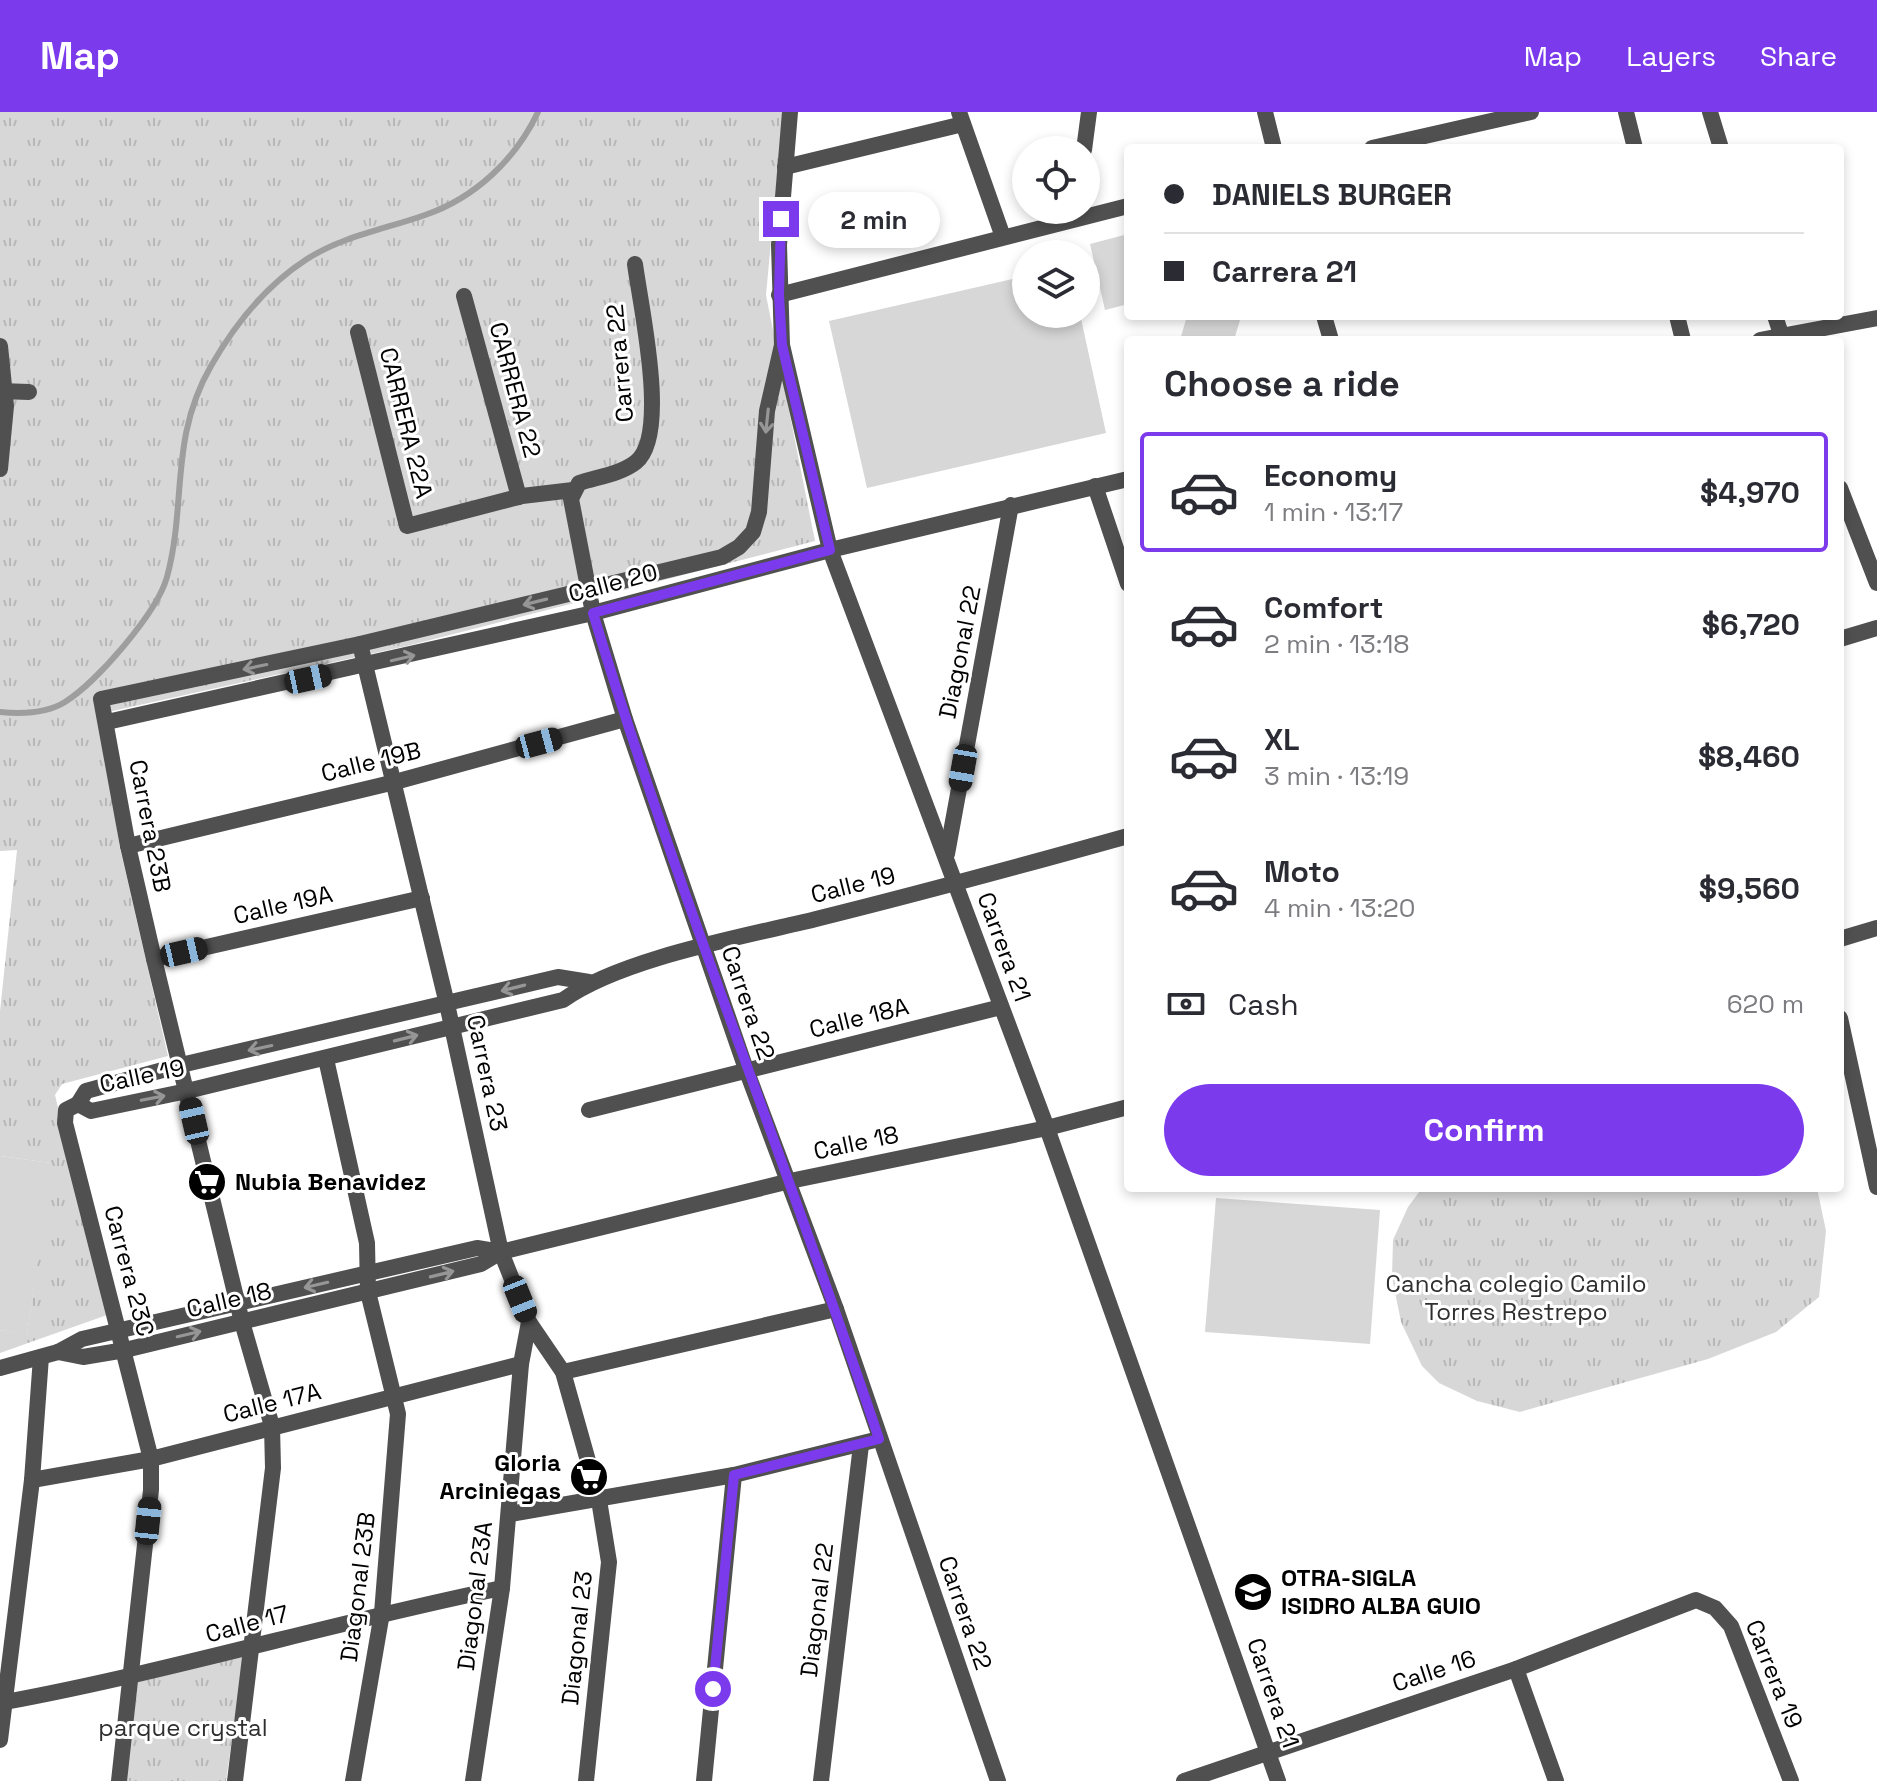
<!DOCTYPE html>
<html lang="en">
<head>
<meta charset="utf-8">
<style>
  :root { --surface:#fff; --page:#f2f2f3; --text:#2b2b33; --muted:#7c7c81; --line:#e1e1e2; --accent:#7c3aed }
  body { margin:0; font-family:"Space Grotesk",sans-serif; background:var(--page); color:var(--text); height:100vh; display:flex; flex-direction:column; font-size:30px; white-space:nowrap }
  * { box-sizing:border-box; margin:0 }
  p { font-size:26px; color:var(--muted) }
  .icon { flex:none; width:44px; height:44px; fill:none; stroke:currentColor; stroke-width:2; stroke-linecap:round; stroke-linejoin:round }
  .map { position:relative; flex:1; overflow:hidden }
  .drawer { position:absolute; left:1124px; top:224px; width:720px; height:856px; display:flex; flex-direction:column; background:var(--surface); border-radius:8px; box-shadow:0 4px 12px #0003 }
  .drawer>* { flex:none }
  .banner { position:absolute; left:1124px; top:32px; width:720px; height:176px; border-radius:8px; box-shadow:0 4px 12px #0003; display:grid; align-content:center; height:176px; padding:0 40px; background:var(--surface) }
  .buttons { position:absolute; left:1012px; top:24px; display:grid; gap:16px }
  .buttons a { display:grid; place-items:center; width:88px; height:88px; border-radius:50%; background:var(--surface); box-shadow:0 4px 12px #0003; font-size:40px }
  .end { position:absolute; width:36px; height:36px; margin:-18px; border:10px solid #7c3aed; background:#fff; box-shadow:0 0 0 4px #fff }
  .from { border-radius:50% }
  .bubble { position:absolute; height:56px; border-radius:28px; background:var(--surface); box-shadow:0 4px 12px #0003; font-size:26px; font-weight:800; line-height:56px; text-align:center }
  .car { position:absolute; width:24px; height:48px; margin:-24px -12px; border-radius:10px; box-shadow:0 0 6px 2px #0007; background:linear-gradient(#222 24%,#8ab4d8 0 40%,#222 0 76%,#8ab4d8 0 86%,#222 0) }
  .banner b { display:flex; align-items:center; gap:28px; height:76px; font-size:30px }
  .banner b+b { border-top:2px solid var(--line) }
  .banner i { width:20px; height:20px; background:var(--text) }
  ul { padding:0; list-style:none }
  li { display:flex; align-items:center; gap:24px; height:120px; margin:0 16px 12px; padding:0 24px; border:4px solid transparent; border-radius:8px }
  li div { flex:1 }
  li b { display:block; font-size:30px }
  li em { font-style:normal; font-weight:800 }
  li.on { border-color:var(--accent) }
  li>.icon { width:72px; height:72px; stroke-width:1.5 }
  h2 { padding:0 40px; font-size:36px; line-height:96px }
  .pay { display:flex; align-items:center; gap:20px; height:88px; padding:0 40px; font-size:30px }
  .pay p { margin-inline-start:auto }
  .primary-button { display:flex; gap:16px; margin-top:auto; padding:16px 40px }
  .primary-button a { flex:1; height:92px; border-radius:48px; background:var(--accent); color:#fff; font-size:32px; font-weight:800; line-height:92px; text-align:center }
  header { display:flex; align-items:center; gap:48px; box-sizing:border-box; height:112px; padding:0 40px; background:var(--accent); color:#fff }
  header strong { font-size:38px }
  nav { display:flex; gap:44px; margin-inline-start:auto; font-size:28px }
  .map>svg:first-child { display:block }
  .grass { fill:url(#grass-tufts) }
  .pitch { fill:#d7d7d7 }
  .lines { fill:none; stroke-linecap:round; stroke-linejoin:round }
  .stream { stroke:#9e9e9e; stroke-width:6 }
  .pedestrian { stroke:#505050; stroke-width:16 }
  .minor { stroke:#505050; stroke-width:16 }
  .tertiary { stroke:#505050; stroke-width:16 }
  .oneway { stroke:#969696 }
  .route { stroke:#7c3aed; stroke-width:10 }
  .labels { text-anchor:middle; stroke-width:6; stroke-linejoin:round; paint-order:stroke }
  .street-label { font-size:24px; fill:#000; stroke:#fff }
  .poi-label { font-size:24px; font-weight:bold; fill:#000; stroke:#fff; text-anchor:start }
  .park-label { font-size:24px; fill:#2e2e2e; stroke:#fff }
</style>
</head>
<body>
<header>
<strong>Map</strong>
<nav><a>Map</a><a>Layers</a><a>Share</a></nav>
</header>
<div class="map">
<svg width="1877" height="1669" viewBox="0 0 1877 1669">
  <defs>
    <pattern id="grass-tufts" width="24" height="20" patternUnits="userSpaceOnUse" patternTransform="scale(2)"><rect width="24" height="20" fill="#d7d7d7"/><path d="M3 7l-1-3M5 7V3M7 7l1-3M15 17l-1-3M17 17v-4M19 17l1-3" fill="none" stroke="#b7b7b7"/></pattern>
  </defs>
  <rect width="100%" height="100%" fill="#fff"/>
  <!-- grass -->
  <g class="grass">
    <polygon points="0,0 783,0 766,183 815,429 411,533 99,602 120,736 168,944 62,972 55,983 107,1203 0,1241 0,1218 27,1222 51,1051 0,1044 0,899 17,738 0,739"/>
    <polygon points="1422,1076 1817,1076 1826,1119 1819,1185 1776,1220 1708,1247 1520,1300 1477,1289 1439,1271 1422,1254 1401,1210 1392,1165 1393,1128 1408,1095"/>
    <polygon points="244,1543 226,1669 126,1669 138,1570"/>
  </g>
  <!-- pitch -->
  <g class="pitch">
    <polygon points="1128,122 1128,192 1105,198 1090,132"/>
    <polygon points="1026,164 1026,202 1080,202 1106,321 867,376 829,209"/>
    <polygon points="1187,204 1226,204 1240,208 1234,228 1180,228"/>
    <polygon points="0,1044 52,1051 27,1223 0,1218"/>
    <polygon points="1216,1086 1380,1098 1370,1232 1205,1220"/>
  </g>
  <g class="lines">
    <!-- stream -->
    <path class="stream" d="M0,600C21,602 46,602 65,590C96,571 157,501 167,465C187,391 169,327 211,254C235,212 265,174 307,147C343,124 386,117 425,103C475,86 516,47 538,0"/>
    <!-- pedestrian -->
    <g class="pedestrian">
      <polyline points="0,234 6,294 0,357"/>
      <polyline points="0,279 29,280"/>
    </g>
    <!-- minor -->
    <g class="minor">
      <polyline points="790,0 779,133 782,233 830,438 1047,1016 1278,1669"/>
      <polyline points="959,0 1003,125"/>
      <polyline points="1265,0 1274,36"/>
      <polyline points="1372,36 1531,0"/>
      <polyline points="1084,38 1089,0"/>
      <polyline points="785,55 963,12"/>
      <path d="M635,152C640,192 670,323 636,350C621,362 597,365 579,371L571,387L593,501L625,607L747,960L836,1197L998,1669"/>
      <polyline points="779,183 1128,94"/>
      <polyline points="464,184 519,385"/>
      <polyline points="1324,204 1331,228"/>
      <polyline points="358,220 407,414 522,384 573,378"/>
      <polyline points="1760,228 1877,206"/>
      <polyline points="1095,374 1128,472"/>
      <polyline points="1840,527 1877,516"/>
      <polyline points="360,532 447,892 501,1140 529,1210 563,1260 599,1388 609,1450 586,1669"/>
      <polyline points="107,610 593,501 830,438 1128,367"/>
      <polyline points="128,734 395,670 625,607"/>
      <polyline points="947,742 1011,393"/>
      <polyline points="1840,827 1877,816"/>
      <polyline points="154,847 422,786"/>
      <polyline points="326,947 367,1131 368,1180 398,1302 382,1501 353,1669"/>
      <path d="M78,992L91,999L187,979L563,888C622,846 743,825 816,807C921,781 1024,753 1128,724"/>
      <polyline points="78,992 66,998 65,1011 151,1347 151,1378 119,1669"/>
      <polyline points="78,992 86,979 181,953 558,865 589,870"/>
      <polyline points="589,998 1001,895"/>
      <polyline points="58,1240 83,1245 125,1238 481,1152 501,1140 790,1069 1047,1016 1128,995"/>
      <polyline points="0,1256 58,1240 82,1227 477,1136 501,1140"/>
      <polyline points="563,1260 836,1197"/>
      <polyline points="32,1368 151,1347 521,1252"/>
      <polyline points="510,1402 734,1363 879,1327"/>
      <polyline points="1516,1557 1556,1669"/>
      <path d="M5,1590C172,1559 335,1510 502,1476"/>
      <polyline points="0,1628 32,1368 41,1245"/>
      <polyline points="235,1669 273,1356 272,1314 242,1210 154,847 128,734 101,587 360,532 722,445 739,435 753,420 759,400 767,299 782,233"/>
      <polyline points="473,1669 502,1476 521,1252 529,1210"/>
      <polyline points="704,1669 734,1363"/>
      <polyline points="821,1669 861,1333"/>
      <polyline points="1184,1669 1516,1557 1696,1488 1715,1496 1731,1514 1791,1669"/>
    </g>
    <!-- tertiary -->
    <g class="tertiary">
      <polyline points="1626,0 1635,36"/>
      <polyline points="1710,0 1721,36"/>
      <polyline points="1677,204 1683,228"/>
      <polyline points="1775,204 1783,228"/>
      <polyline points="1840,376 1877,471"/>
      <polyline points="1840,906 1877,1075"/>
    </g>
  </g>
  <!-- one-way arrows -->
  <defs><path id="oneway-shaft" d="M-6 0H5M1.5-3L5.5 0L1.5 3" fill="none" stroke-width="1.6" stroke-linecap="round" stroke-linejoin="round" transform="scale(2)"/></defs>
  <g class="oneway">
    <use href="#oneway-shaft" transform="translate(767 309) rotate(96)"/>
    <use href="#oneway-shaft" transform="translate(535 490) rotate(166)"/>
    <use href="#oneway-shaft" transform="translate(403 546) rotate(-13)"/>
    <use href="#oneway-shaft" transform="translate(255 555) rotate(168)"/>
    <use href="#oneway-shaft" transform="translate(513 876) rotate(166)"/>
    <use href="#oneway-shaft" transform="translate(406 926) rotate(-14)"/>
    <use href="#oneway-shaft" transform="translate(260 936) rotate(168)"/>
    <use href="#oneway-shaft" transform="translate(153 986) rotate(-11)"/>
    <use href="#oneway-shaft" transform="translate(442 1162) rotate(-14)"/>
    <use href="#oneway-shaft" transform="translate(316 1173) rotate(167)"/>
    <use href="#oneway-shaft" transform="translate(189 1222) rotate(-13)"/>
  </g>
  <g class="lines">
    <!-- route -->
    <path class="route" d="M713,1577L734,1363L879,1327C787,1051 677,781 593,501L830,438L782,233L779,183L781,107"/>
  </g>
  <!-- icons -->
  <defs>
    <symbol id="supermarket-disc" viewBox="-11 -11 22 22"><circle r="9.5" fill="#000" stroke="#fff"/><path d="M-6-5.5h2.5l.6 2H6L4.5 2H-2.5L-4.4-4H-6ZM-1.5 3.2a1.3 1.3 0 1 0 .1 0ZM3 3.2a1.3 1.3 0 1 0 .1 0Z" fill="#fff"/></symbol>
    <symbol id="school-disc" viewBox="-11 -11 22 22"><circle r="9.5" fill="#000" stroke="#fff"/><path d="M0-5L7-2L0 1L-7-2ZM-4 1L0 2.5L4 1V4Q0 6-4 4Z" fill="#fff"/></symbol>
  </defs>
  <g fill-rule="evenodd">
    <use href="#supermarket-disc" x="185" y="1048" width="44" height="44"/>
    <use href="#supermarket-disc" x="567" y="1343" width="44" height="44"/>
    <use href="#school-disc" x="1231" y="1458" width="44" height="44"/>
  </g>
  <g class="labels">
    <!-- street labels -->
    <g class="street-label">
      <text transform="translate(620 251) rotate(-95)" y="8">Carrera 22</text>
      <text transform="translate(515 278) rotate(75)" y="8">CARRERA 22</text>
      <text transform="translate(406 311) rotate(76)" y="8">CARRERA 22A</text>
      <text transform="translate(613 471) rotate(-15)" y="8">Calle 20</text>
      <text transform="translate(960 540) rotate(-79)" y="8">Diagonal 22</text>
      <text transform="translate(371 650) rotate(-14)" y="8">Calle 19B</text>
      <text transform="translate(150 714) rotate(79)" y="8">Carrera 23B</text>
      <text transform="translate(853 773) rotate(-14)" y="8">Calle 19</text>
      <text transform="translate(283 793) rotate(-13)" y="8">Calle 19A</text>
      <text transform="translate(1004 835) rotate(70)" y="8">Carrera 21</text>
      <text transform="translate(748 891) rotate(71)" y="8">Carrera 22</text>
      <text transform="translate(859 906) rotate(-14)" y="8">Calle 18A</text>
      <text transform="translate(487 961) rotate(78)" y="8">Carrera 23</text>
      <text transform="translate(142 964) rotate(-12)" y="8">Calle 19</text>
      <text transform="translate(856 1031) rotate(-12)" y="8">Calle 18</text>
      <text transform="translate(129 1159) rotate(75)" y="8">Carrera 23C</text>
      <text transform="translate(229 1188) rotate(-13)" y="8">Calle 18</text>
      <text transform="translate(272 1291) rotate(-14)" y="8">Calle 17A</text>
      <text transform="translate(358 1475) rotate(-83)" y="8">Diagonal 23B</text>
      <text transform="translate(475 1484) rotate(-83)" y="8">Diagonal 23A</text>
      <text transform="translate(817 1498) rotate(-83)" y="8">Diagonal 22</text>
      <text transform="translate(965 1501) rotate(71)" y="8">Carrera 22</text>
      <text transform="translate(247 1512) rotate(-15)" y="8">Calle 17</text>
      <text transform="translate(577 1526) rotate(-84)" y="8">Diagonal 23</text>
      <text transform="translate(1434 1559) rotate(-18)" y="8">Calle 16</text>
      <text transform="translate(1774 1562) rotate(68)" y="8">Carrera 19</text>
      <text transform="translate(1273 1581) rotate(71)" y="8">Carrera 21</text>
    </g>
    <!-- poi labels -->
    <g class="poi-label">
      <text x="235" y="1078">Nubia Benavidez</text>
      <text x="561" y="1359" text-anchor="end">Gloria<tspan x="561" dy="28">Arciniegas</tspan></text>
      <text x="1281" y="1474">OTRA-SIGLA<tspan x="1281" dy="28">ISIDRO ALBA GUIO</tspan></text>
    </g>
    <!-- park labels -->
    <g class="park-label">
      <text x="1516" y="1180">Cancha colegio Camilo<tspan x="1516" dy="28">Torres Restrepo</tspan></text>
      <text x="183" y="1624">parque crystal</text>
    </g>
  </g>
</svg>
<div class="buttons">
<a><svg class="icon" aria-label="locate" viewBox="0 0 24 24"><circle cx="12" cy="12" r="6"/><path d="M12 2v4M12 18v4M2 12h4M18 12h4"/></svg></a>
<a><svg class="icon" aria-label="layers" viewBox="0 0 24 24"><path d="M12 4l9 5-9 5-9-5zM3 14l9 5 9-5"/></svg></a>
</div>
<i class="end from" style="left:713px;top:1577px"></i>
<i class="end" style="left:781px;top:107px"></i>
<div class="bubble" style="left:808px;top:80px;width:132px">2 min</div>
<i class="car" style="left:308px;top:567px;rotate:78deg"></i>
<i class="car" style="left:539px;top:631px;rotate:75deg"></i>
<i class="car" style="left:963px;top:656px;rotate:190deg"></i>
<i class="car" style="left:184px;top:840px;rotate:77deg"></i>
<i class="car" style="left:194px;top:1009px;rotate:347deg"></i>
<i class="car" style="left:520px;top:1187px;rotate:158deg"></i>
<i class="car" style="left:148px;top:1409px;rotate:6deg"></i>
<div class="banner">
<b><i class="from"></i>DANIELS BURGER</b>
<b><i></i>Carrera 21</b>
</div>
<section class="drawer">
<h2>Choose a ride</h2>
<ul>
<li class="on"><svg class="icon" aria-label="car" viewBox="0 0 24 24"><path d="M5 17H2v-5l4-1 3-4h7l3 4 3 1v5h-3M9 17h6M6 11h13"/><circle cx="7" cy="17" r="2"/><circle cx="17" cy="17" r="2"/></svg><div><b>Economy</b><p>1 min · 13:17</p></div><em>$4,970</em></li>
<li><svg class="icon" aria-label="car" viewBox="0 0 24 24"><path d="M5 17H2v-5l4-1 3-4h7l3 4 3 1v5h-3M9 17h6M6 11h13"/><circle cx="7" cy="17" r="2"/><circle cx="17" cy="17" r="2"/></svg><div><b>Comfort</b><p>2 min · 13:18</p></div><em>$6,720</em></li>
<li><svg class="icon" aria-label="car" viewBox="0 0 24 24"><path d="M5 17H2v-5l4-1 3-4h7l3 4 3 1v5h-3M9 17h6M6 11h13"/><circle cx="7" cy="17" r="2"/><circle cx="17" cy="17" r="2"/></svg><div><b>XL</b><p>3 min · 13:19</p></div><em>$8,460</em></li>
<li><svg class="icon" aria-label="car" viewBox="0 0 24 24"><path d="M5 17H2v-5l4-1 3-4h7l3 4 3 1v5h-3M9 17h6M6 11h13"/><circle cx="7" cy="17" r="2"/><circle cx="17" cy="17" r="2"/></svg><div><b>Moto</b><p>4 min · 13:20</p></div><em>$9,560</em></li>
</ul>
<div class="pay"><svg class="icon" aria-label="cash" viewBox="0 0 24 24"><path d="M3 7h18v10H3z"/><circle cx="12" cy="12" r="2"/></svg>Cash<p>620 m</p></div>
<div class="primary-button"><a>Confirm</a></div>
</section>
</div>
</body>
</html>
